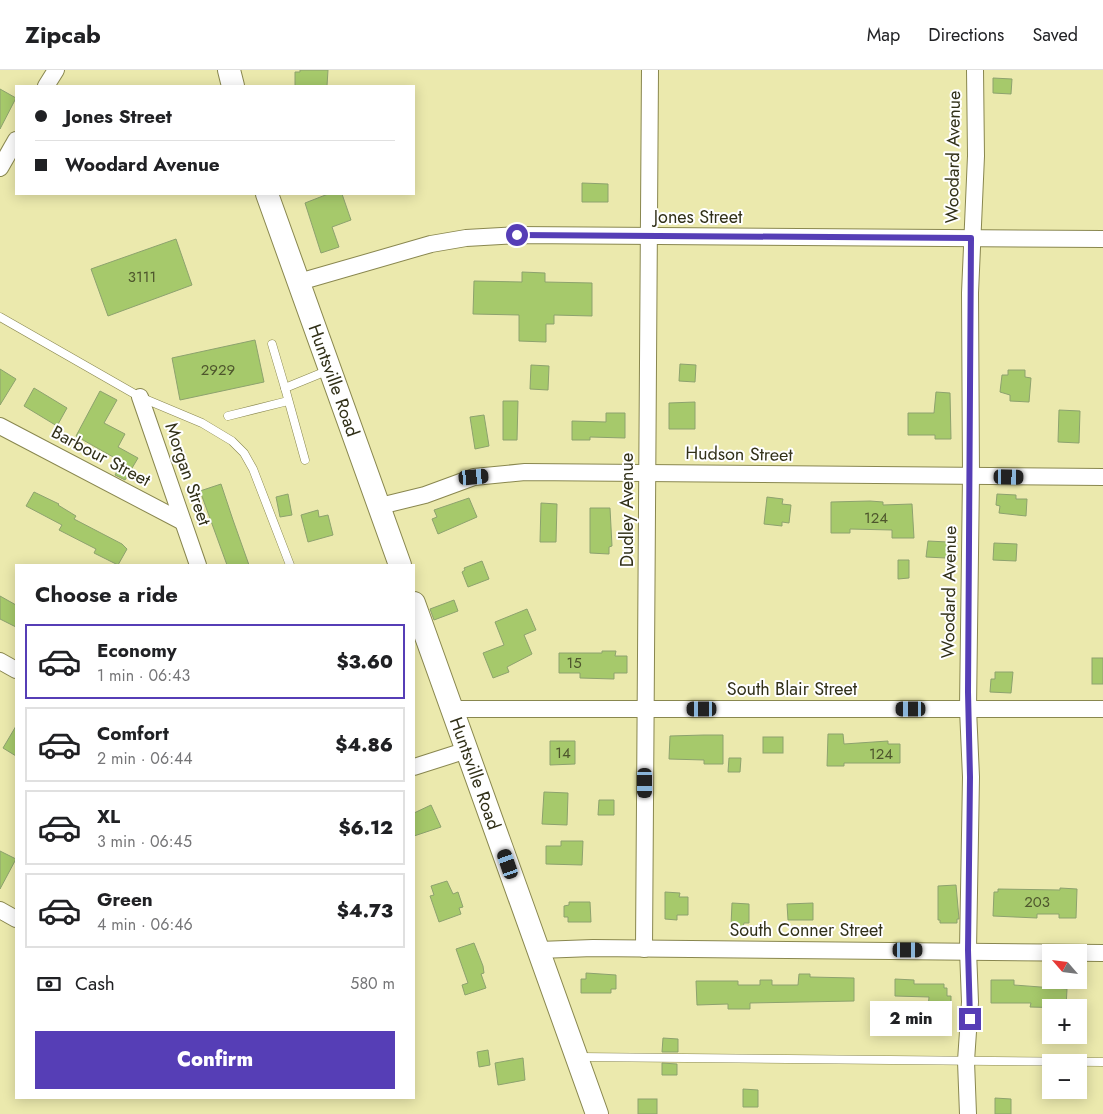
<!DOCTYPE html>
<html lang="en">
<head>
<meta charset="utf-8">
<style>
  :root { --surface:#fff; --page:#f6f6f6; --text:#202124; --muted:#757577; --line:#e0e0e0; --accent:#563eb6 }
  body { margin:0; font-family:Jost,sans-serif; background:var(--page); color:var(--text); height:100vh; display:flex; flex-direction:column; font-size:19px; white-space:nowrap }
  * { box-sizing:border-box; margin:0 }
  p { font-size:16px; color:var(--muted) }
  .icon { flex:none; width:28px; height:28px; fill:none; stroke:currentColor; stroke-width:2; stroke-linecap:round; stroke-linejoin:round }
  .map { position:relative; flex:1; overflow:hidden }
  .drawer { position:absolute; left:15px; top:494px; width:400px; height:535px; display:flex; flex-direction:column; background:var(--surface); border-radius:0px; box-shadow:0 2px 12px #0003 }
  .drawer>* { flex:none }
  .top-card { position:absolute; left:15px; top:15px; width:400px; height:110px; border-radius:0px; box-shadow:0 2px 12px #0003; display:grid; align-content:center; height:110px; padding:0 20px; background:var(--surface) }
  .needle { width:32px; rotate:298deg }
  .fabs { position:absolute; left:1042px; top:874px; display:grid; gap:10px }
  .fabs a { display:grid; place-items:center; width:45px; height:45px; border-radius:0px; background:var(--surface); box-shadow:0 2px 12px #0003; font-size:25px }
  .end { position:absolute; width:22px; height:22px; margin:-11px; border:6px solid #563eb6; background:#fff; box-shadow:0 0 0 2px #fff }
  .from { border-radius:50% }
  .bubble { position:absolute; height:35px; border-radius:0px; background:var(--surface); box-shadow:0 2px 12px #0003; font-size:16px; font-weight:800; line-height:35px; text-align:center }
  .car { position:absolute; width:15px; height:30px; margin:-15px -8px; border-radius:6px; box-shadow:0 0 4px 1px #0007; background:linear-gradient(#222 24%,#8ab4d8 0 40%,#222 0 76%,#8ab4d8 0 86%,#222 0) }
  .top-card b { display:flex; align-items:center; gap:18px; height:48px; font-size:19px }
  .top-card b+b { border-top:1px solid var(--line) }
  .top-card i { width:12px; height:12px; background:var(--text) }
  ul { padding:0; list-style:none }
  li { display:flex; align-items:center; gap:15px; height:75px; margin:0 10px 8px; padding:0 10px; border:2px solid var(--line); border-radius:0px }
  li div { flex:1 }
  li b { display:block; font-size:19px }
  li em { font-style:normal; font-weight:800 }
  li.selected { border-color:var(--accent) }
  li>.icon { width:45px; height:45px; stroke-width:1.5 }
  h2 { padding:0 20px; font-size:22px; line-height:60px }
  .pay { display:flex; align-items:center; gap:12px; height:55px; padding:0 20px; font-size:19px }
  .pay p { margin-inline-start:auto }
  .cta { display:flex; gap:10px; margin-top:auto; padding:10px 20px }
  .cta a { flex:1; height:58px; border-radius:0px; background:var(--accent); color:#fff; font-size:20px; font-weight:800; line-height:58px; text-align:center }
  header { display:flex; align-items:center; gap:30px; box-sizing:border-box; height:70px; padding:0 25px; background:var(--surface); border-bottom:1px solid var(--line) }
  header strong { font-size:24px }
  nav { display:flex; gap:28px; margin-inline-start:auto; font-size:18px }
  .map>svg:first-child { display:block }
  .building { fill:#a6c96b; stroke:#8da26e }
  .lines { fill:none; stroke-linecap:round; stroke-linejoin:round }
  .lane-casing { stroke:#89874f; stroke-width:9 }
  .street-casing { stroke:#89874f; stroke-width:18 }
  .secondary-casing { stroke:#89874f; stroke-width:24 }
  .lane { stroke:#fff; stroke-width:8 }
  .street { stroke:#fff; stroke-width:16 }
  .secondary { stroke:#fff; stroke-width:22 }
  .route { stroke:#563eb6; stroke-width:6 }
  .labels { text-anchor:middle; stroke-width:4; stroke-linejoin:round; paint-order:stroke }
  .number-label { font-size:15px; fill:#4e562d }
  .street-label { font-size:18px; fill:#313018; stroke:#fff }
</style>
</head>
<body>
<header>
<strong>Zipcab</strong>
<nav><a>Map</a><a>Directions</a><a>Saved</a></nav>
</header>
<div class="map">
<svg width="1103" height="1044" viewBox="0 0 1103 1044">
  <rect width="100%" height="100%" fill="#ebe9ad"/>
  <!-- building -->
  <g class="building">
    <polygon points="300,0 328,0 327,16 295,16 295,2 300,2"/>
    <polygon points="993,8 1012,9 1011,24 993,23"/>
    <polygon points="0,19 16,28 0,59"/>
    <polygon points="582,113 608,114 608,132 582,132"/>
    <polygon points="328,124 342,124 351,150 332,157 339,177 321,183 305,133"/>
    <polygon points="176,169 192,215 108,246 91,199"/>
    <polygon points="522,202 545,203 545,212 592,213 592,246 554,245 554,254 546,254 546,272 519,271 519,245 473,244 474,211 522,212"/>
    <polygon points="255,270 264,312 180,330 172,288"/>
    <polygon points="680,294 696,295 695,312 679,311"/>
    <polygon points="531,295 549,296 548,320 530,319"/>
    <polygon points="0,299 16,309 0,335"/>
    <polygon points="1008,300 1025,300 1025,307 1031,308 1029,332 1010,331 1010,325 1000,322 1002,305 1008,305"/>
    <polygon points="34,318 67,338 57,356 24,336"/>
    <polygon points="100,321 117,330 104,353 125,364 118,377 138,388 125,410 115,405 122,392 76,366"/>
    <polygon points="936,322 950,323 951,369 935,369 935,365 908,365 908,343 934,343"/>
    <polygon points="503,331 518,331 517,370 503,370"/>
    <polygon points="695,332 695,359 669,359 669,333"/>
    <polygon points="1059,340 1080,341 1079,373 1058,372"/>
    <polygon points="606,343 625,343 625,368 590,367 590,370 572,370 572,351 606,352"/>
    <polygon points="484,345 489,376 475,379 470,347"/>
    <polygon points="221,414 233,450 249,495 227,495 200,421"/>
    <polygon points="34,422 59,434 58,435 76,446 74,449 122,474 127,479 118,495 94,483 96,479 59,460 62,455 26,436"/>
    <polygon points="288,424 292,445 280,447 276,427"/>
    <polygon points="997,424 1016,425 1016,429 1027,429 1026,446 999,443 1000,436 996,435"/>
    <polygon points="767,427 783,429 782,434 791,435 789,453 782,452 782,456 764,454"/>
    <polygon points="469,428 477,447 438,464 432,449 437,447 434,440"/>
    <polygon points="870,431 883,432 883,435 912,434 914,468 892,468 892,460 850,459 850,463 831,463 831,432"/>
    <polygon points="541,433 557,434 556,472 540,472"/>
    <polygon points="590,438 610,438 612,476 609,477 609,484 590,483"/>
    <polygon points="318,440 319,447 328,445 333,465 308,472 301,445"/>
    <polygon points="928,471 948,472 947,475 952,475 951,486 947,486 946,488 926,487"/>
    <polygon points="994,473 1017,474 1016,491 993,490"/>
    <polygon points="898,490 909,490 909,508 898,509"/>
    <polygon points="482,491 489,509 468,517 462,502 465,500 464,498"/>
    <polygon points="0,526 16,535 16,557 0,549"/>
    <polygon points="454,530 458,541 434,550 430,539"/>
    <polygon points="527,539 536,560 524,565 532,584 507,597 509,602 493,608 483,583 504,575 495,552"/>
    <polygon points="602,581 616,581 615,586 627,586 627,603 614,603 614,609 580,608 580,603 559,603 559,583 602,583"/>
    <rect x="1092" y="588" width="11" height="26"/>
    <polygon points="995,602 1013,602 1011,623 990,622 991,609 995,609"/>
    <polygon points="16,656 16,686 3,678"/>
    <polygon points="828,664 843,664 844,674 888,671 888,674 900,674 900,693 844,693 844,696 827,696"/>
    <polygon points="704,665 723,665 723,694 704,694 704,690 669,689 670,666"/>
    <rect x="763" y="667" width="20" height="16"/>
    <polygon points="550,671 575,671 575,694 550,695"/>
    <polygon points="729,688 741,688 740,702 728,702"/>
    <polygon points="544,722 568,723 567,755 542,754"/>
    <polygon points="599,730 614,730 614,745 598,745"/>
    <polygon points="431,735 441,757 414,766 414,743"/>
    <polygon points="561,771 583,771 582,795 546,794 546,776 561,776"/>
    <polygon points="0,781 16,789 0,819"/>
    <polygon points="447,811 453,824 458,822 463,837 459,838 461,844 439,852 430,826 434,825 431,816"/>
    <polygon points="956,815 959,849 957,849 957,853 940,853 940,850 938,850 938,816"/>
    <polygon points="1060,818 1077,819 1076,848 1059,848 1059,844 1037,844 1037,848 993,846 994,822 998,822 998,819 1060,820"/>
    <polygon points="665,822 680,823 679,827 688,827 688,845 677,845 677,850 665,849"/>
    <polygon points="569,832 590,832 591,852 568,852 568,847 564,847 564,836 569,835"/>
    <polygon points="732,833 749,834 749,853 744,853 743,857 731,856"/>
    <polygon points="813,833 813,850 788,850 787,834"/>
    <polygon points="474,873 483,896 484,903 481,904 486,918 465,925 462,915 468,913 456,879"/>
    <polygon points="586,903 616,905 616,919 611,919 611,923 581,923 581,909 586,909"/>
    <polygon points="799,904 810,904 810,907 854,908 854,931 750,933 750,939 728,939 728,934 697,935 696,911 738,911 738,915 760,915 760,910 772,910 772,915 798,915"/>
    <polygon points="895,909 914,910 914,914 944,914 944,918 947,918 947,926 951,926 951,937 928,938 929,927 895,926"/>
    <polygon points="991,910 1014,910 1014,915 1067,919 1066,938 1030,937 1031,933 991,933"/>
    <polygon points="663,968 678,969 678,982 662,982"/>
    <polygon points="488,980 490,995 479,997 477,982"/>
    <polygon points="523,988 525,1010 498,1015 495,993"/>
    <polygon points="662,993 677,994 677,1005 662,1005"/>
    <polygon points="743,1019 758,1020 758,1037 743,1037"/>
    <polygon points="995,1028 1011,1029 1011,1044 995,1044"/>
    <rect x="638" y="1029" width="19" height="15"/>
  </g>
  <g class="lines">
    <defs>
      <g id="lane">
        <polyline points="0,247 140,327 202,353 232,371 244,383 253,399 290,495"/>
        <polyline points="272,274 285,318"/>
        <polyline points="228,346 288,331"/>
        <polyline points="305,390 285,318 329,300"/>
        <polyline points="579,987 1103,992"/>
      </g>
      <g id="street">
        <polyline points="46,16 56,0"/>
        <polyline points="0,98 16,70"/>
        <polyline points="299,212 431,174 466,168 517,165 1103,169"/>
        <polyline points="140,327 198,495"/>
        <polyline points="0,356 183,452"/>
        <polyline points="380,436 425,425 474,407 525,402 1103,407"/>
        <polyline points="0,591 16,600"/>
        <polyline points="452,639 1103,639"/>
        <polyline points="414,697 467,680"/>
        <polyline points="0,840 16,849"/>
        <polyline points="644,879 650,0"/>
        <polyline points="539,880 593,878 1103,883"/>
        <polyline points="968,1044 966,991 970,932 968,880 971,707 968,639 971,406 970,223 976,86 975,0"/>
      </g>
      <g id="secondary">
        <polyline points="229,0 233,16"/>
        <path id="s1" d="M267,124L400,495"/>
        <path id="s2" d="M414,533L597,1044"/>
      </g>
    </defs>
    <!-- lane casing -->
    <use href="#lane" class="lane-casing"/>
    <!-- street casing -->
    <use href="#street" class="street-casing"/>
    <!-- secondary casing -->
    <use href="#secondary" class="secondary-casing"/>
    <!-- lane -->
    <use href="#lane" class="lane"/>
    <!-- street -->
    <use href="#street" class="street"/>
    <!-- secondary -->
    <use href="#secondary" class="secondary"/>
  </g>
  <g class="lines">
    <!-- route -->
    <polyline class="route" points="517,165 971,168 968,622 970,707 968,880 970,949"/>
  </g>
  <g class="labels">
    <!-- number labels -->
    <g class="number-label">
      <text x="142" y="212">3111</text>
      <text x="218" y="305">2929</text>
      <text x="876" y="453">124</text>
      <text x="574" y="598">15</text>
      <text x="563" y="688">14</text>
      <text x="881" y="689">124</text>
      <text x="1037" y="837">203</text>
    </g>
    <!-- street labels -->
    <g class="street-label">
      <text transform="translate(953 87) rotate(-89)" y="6">Woodard Avenue</text>
      <text x="698" y="153">Jones Street</text>
      <text dy="6" stroke="none"><textPath href="#s1" startOffset="198">Huntsville Road</textPath></text>
      <text transform="translate(739 384) rotate(1)" y="6">Hudson Street</text>
      <text transform="translate(101 386) rotate(28)" y="6">Barbour Street</text>
      <text transform="translate(188 404) rotate(71)" y="6">Morgan Street</text>
      <text transform="translate(627 440) rotate(-90)" y="6">Dudley Avenue</text>
      <text transform="translate(949 522) rotate(-89)" y="6">Woodard Avenue</text>
      <text x="792" y="625">South Blair Street</text>
      <text dy="6" stroke="none"><textPath href="#s2" startOffset="181">Huntsville Road</textPath></text>
      <text x="806" y="866">South Conner Street</text>
    </g>
  </g>
</svg>
<div class="fabs">
<a><svg class="needle" viewBox="-14 -14 28 28"><path d="M0-13l5 13h-10z" fill="#e53935"/><path d="M0 13l5-13h-10z" fill="#757577"/></svg></a>
<a>+</a>
<a>−</a>
</div>
<i class="end from" style="left:517px;top:165px"></i>
<i class="end" style="left:970px;top:949px"></i>
<div class="bubble" style="left:870px;top:931px;width:82px">2 min</div>
<i class="car" style="left:474px;top:407px;rotate:85deg"></i>
<i class="car" style="left:1009px;top:407px;rotate:91deg"></i>
<i class="car" style="left:702px;top:639px;rotate:270deg"></i>
<i class="car" style="left:911px;top:639px;rotate:270deg"></i>
<i class="car" style="left:645px;top:713px;rotate:180deg"></i>
<i class="car" style="left:508px;top:794px;rotate:341deg"></i>
<i class="car" style="left:908px;top:880px;rotate:90deg"></i>
<div class="top-card">
<b><i class="from"></i>Jones Street</b>
<b><i></i>Woodard Avenue</b>
</div>
<section class="drawer">
<h2>Choose a ride</h2>
<ul>
<li class="selected"><svg class="icon" aria-label="car" viewBox="0 0 24 24"><path d="M5 17H2v-5l4-1 3-4h7l3 4 3 1v5h-3M9 17h6M6 11h13"/><circle cx="7" cy="17" r="2"/><circle cx="17" cy="17" r="2"/></svg><div><b>Economy</b><p>1 min · 06:43</p></div><em>$3.60</em></li>
<li><svg class="icon" aria-label="car" viewBox="0 0 24 24"><path d="M5 17H2v-5l4-1 3-4h7l3 4 3 1v5h-3M9 17h6M6 11h13"/><circle cx="7" cy="17" r="2"/><circle cx="17" cy="17" r="2"/></svg><div><b>Comfort</b><p>2 min · 06:44</p></div><em>$4.86</em></li>
<li><svg class="icon" aria-label="car" viewBox="0 0 24 24"><path d="M5 17H2v-5l4-1 3-4h7l3 4 3 1v5h-3M9 17h6M6 11h13"/><circle cx="7" cy="17" r="2"/><circle cx="17" cy="17" r="2"/></svg><div><b>XL</b><p>3 min · 06:45</p></div><em>$6.12</em></li>
<li><svg class="icon" aria-label="car" viewBox="0 0 24 24"><path d="M5 17H2v-5l4-1 3-4h7l3 4 3 1v5h-3M9 17h6M6 11h13"/><circle cx="7" cy="17" r="2"/><circle cx="17" cy="17" r="2"/></svg><div><b>Green</b><p>4 min · 06:46</p></div><em>$4.73</em></li>
</ul>
<div class="pay"><svg class="icon" aria-label="cash" viewBox="0 0 24 24"><path d="M3 7h18v10H3z"/><circle cx="12" cy="12" r="2"/></svg>Cash<p>580 m</p></div>
<div class="cta"><a>Confirm</a></div>
</section>
</div>
</body>
</html>
